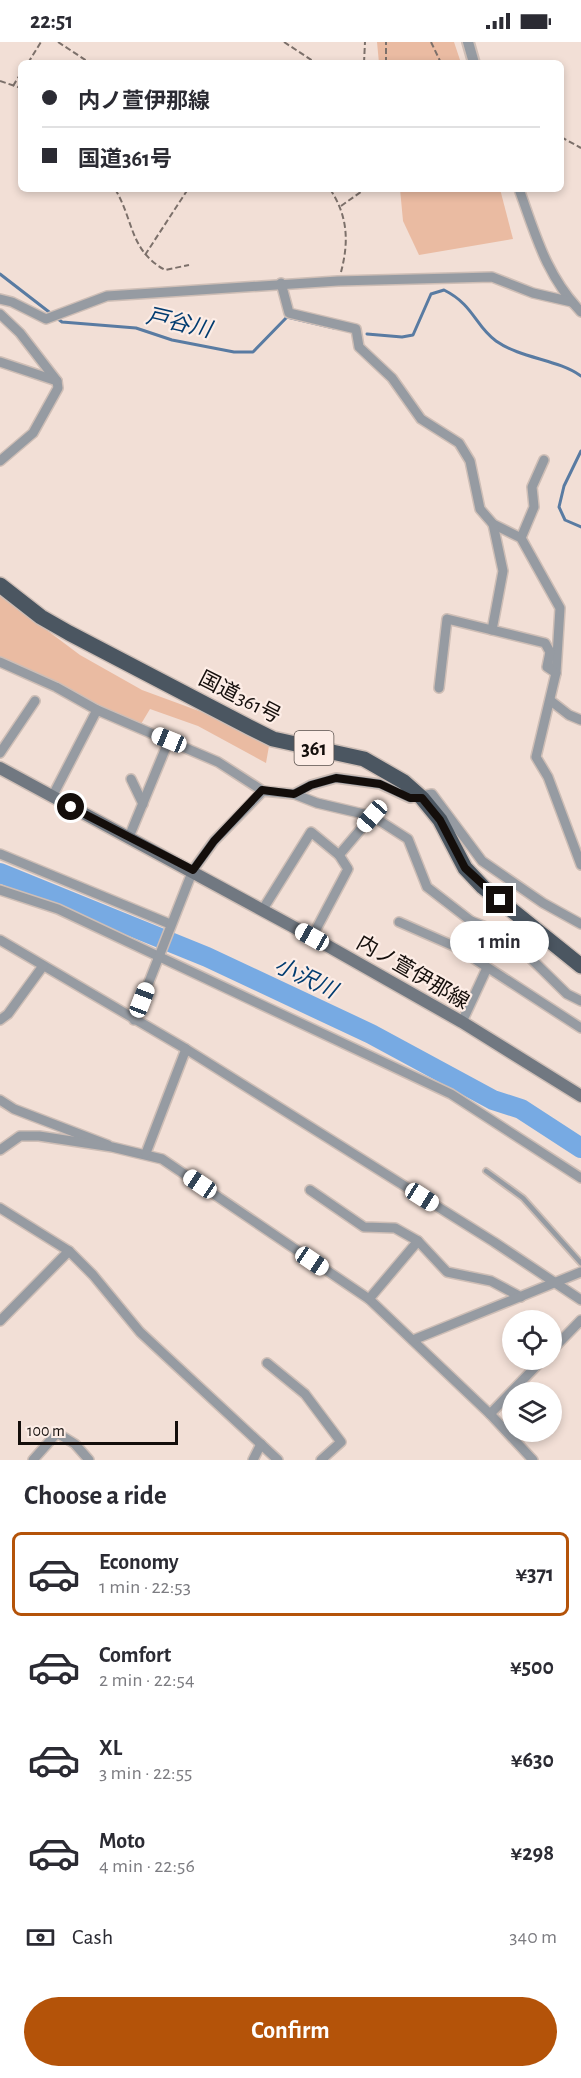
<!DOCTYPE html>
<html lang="en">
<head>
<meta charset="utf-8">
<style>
  :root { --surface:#fff; --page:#f7f7f7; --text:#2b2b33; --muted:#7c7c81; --line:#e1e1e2; --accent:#b45309 }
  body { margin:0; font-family:"Alegreya Sans","Noto Sans JP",sans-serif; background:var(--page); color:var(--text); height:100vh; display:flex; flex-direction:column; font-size:22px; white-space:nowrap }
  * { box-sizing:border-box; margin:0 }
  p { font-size:20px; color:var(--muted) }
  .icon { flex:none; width:33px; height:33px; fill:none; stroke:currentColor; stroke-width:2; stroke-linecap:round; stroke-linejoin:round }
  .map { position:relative; height:1418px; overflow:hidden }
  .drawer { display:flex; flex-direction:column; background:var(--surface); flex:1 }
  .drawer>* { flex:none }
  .guide { position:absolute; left:18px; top:18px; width:546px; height:132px; border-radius:9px; box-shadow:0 3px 9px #0003; display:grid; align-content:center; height:132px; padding:0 24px; background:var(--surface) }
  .tools { position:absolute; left:502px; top:1268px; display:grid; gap:12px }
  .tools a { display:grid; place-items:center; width:60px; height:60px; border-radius:50%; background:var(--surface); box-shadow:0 3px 9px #0003; font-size:30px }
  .scale { position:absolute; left:18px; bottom:15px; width:160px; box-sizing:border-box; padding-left:6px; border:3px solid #140e0b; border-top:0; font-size:16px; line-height:21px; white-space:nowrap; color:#140e0b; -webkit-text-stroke:4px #fdede6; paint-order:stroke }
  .end { position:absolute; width:27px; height:27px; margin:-14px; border:8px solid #140e0b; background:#fff; box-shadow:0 0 0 3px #fff }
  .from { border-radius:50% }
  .bubble { position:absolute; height:42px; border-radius:21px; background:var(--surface); box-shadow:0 3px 9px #0003; font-size:20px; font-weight:700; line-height:42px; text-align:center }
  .car { position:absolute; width:18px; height:36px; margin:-18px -9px; border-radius:8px; box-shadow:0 0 4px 2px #0007; background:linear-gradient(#fff 24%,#345 0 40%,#fff 0 76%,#345 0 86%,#fff 0) }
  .guide b { display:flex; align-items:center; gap:21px; height:57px; font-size:22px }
  .guide b+b { border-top:2px solid var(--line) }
  .guide i { width:15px; height:15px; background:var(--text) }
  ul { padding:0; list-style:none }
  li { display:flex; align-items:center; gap:18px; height:84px; margin:0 12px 9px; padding:0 12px; border:3px solid transparent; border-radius:9px }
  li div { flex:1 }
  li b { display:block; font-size:22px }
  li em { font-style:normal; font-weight:700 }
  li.current { border-color:var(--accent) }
  li>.icon { width:54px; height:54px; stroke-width:1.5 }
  h2 { padding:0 24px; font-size:27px; line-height:72px }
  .pay { display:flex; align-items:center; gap:15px; height:66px; padding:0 24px; font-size:22px }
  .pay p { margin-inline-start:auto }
  .action { display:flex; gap:12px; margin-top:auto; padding:12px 24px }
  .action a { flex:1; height:69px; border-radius:36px; background:var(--accent); color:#fff; font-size:24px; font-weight:700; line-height:69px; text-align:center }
  .status { display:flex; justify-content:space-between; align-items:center; height:42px; padding:0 30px; background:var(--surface); direction:ltr }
  .status svg { height:16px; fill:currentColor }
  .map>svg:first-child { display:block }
  .green { fill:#eabba2 }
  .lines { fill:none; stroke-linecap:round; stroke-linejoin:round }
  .stream { stroke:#597ba2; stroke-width:3 }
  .river { stroke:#77aae3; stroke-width:20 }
  .service-casing { stroke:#cebeb6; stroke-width:8 }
  .minor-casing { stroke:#cebeb6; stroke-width:12 }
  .tertiary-casing { stroke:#cebeb6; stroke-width:14 }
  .secondary-casing { stroke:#cebeb6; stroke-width:15 }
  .trunk-casing { stroke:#cebeb6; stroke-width:18 }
  .path { stroke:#7c706a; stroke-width:2; stroke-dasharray:6 3; stroke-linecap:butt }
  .service { stroke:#969ba2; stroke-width:4.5 }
  .minor { stroke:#969ba2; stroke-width:9 }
  .tertiary { stroke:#969ba2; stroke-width:10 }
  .secondary { stroke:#717881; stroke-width:12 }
  .trunk { stroke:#4b5661; stroke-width:15 }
  .route { stroke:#140e0b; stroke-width:8 }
  .labels { text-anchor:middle; stroke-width:4.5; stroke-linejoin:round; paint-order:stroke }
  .shield { fill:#fdede6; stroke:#5a514d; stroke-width:1.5 }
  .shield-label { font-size:20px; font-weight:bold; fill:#140e0b }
  .street-label { font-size:21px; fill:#140e0b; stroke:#fdede6 }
  .water-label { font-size:22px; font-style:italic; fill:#023c70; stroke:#fdede6 }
</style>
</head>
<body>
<div class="status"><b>22:51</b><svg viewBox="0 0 49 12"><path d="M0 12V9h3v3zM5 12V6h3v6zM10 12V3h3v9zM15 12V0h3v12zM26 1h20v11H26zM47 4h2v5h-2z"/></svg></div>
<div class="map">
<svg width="581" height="1418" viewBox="0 0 581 1418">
  <rect width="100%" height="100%" fill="#f2dfd6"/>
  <!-- green -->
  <g class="green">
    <polygon points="377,0 454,0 461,21 379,21"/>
    <polygon points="400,147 500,147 513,197 419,213 403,179"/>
    <polygon points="0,553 80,613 142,648 237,683 269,704 266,721 198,684 150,667 141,682 122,680 43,634 0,618"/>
  </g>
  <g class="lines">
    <!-- stream -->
    <g class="stream">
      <polyline points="0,232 62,280 136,286 172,298 234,310 253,310 287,275 334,286"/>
      <path d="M367,292L402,295L413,293L431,252L444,248C474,263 475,284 496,299C522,317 557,317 581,334"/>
      <polyline points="581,409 564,444 559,465 565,478 581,485"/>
    </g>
    <!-- river -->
    <polyline class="river" points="0,831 207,915 371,992 493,1058 521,1067 581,1106"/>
    <defs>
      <polyline id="service" points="486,1129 523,1156 581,1221"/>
      <g id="minor">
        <path d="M519,147C536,194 546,233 581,270"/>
        <polyline points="281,241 289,271 356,287 359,305 392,336 421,377 459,401 470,419 480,467 493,482 521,496 560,566 556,631 536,715 548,735 581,823"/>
        <polyline points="0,257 12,260 46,277 107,254 338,239 492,235 533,251 572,260"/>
        <polyline points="0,272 20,291 57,339 58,346 33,391 0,419"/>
        <polyline points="0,320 57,339"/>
        <polyline points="493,482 503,529 492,588 545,601 550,610 547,625 556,631"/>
        <polyline points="521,496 534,465 532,445 544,418"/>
        <polyline points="0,620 56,645 97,668 218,720 263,749"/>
        <polyline points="439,646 447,577 492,588"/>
        <polyline points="551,659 569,673 581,678"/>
        <polyline points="0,711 35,659"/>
        <polyline points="131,737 143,762"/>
        <polyline points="294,752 317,761 372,774 408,797 427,845 471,879 508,894 552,902"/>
        <polyline points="52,755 97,668"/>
        <polyline points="129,795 169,698"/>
        <polyline points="0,812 170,882"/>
        <polyline points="0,848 58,867 451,1052 581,1136"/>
        <polyline points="263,867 311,790 339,813 372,774"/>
        <polyline points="399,880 456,905 581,986"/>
        <polyline points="508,894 567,952 581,959"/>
        <polyline points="312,895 348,827 339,813"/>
        <polyline points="0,898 186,1007 494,1200 581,1258"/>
        <polyline points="456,905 471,879"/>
        <polyline points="0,978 8,972 43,924"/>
        <polyline points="134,978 193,828 214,799 263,749 294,752 311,743 336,736 380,742 410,756 432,752 482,819 543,861 581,882"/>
        <polyline points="462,980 487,926"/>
        <polyline points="0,1058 14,1067 108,1103"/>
        <polyline points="0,1108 20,1094 39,1094 112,1105 162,1117 369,1257 490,1372 533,1418"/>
        <polyline points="146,1111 186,1007"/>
        <polyline points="310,1148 364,1185 395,1186 418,1199 447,1230 491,1239 521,1255"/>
        <polyline points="0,1166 69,1209 93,1233 140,1290 278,1418"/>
        <polyline points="369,1257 418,1199"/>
        <polyline points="0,1279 69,1209"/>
        <polyline points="413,1298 581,1230"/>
        <polyline points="552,1308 581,1278"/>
        <polyline points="267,1321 305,1352 341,1400 321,1418"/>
        <polyline points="490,1372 543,1317"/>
        <polyline points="33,1418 57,1391 75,1402 89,1418"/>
        <polyline points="253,1418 261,1402"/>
      </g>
      <polyline id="tertiary" points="468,0 474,21"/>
      <polyline id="secondary" points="0,726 312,895 462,980 581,1054"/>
      <polyline id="trunk" points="0,543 41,575 69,591 249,685 273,697 364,717 404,740 422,756 440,778 465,826 483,845 581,924"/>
    </defs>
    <!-- service casing -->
    <use href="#service" class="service-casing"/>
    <!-- minor casing -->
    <use href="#minor" class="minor-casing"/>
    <!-- tertiary casing -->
    <use href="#tertiary" class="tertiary-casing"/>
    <!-- secondary casing -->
    <use href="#secondary" class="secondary-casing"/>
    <!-- trunk casing -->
    <use href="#trunk" class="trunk-casing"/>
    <!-- path -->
    <g class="path">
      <polyline points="58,0 90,21"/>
      <polyline points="284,0 316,21"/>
      <polyline points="431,0 441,21"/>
      <polyline points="28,21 41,0"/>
      <polyline points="364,21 365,0"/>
      <polyline points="386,21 386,0"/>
      <polyline points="0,39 21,46"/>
      <polyline points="13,44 21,31"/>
      <polyline points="561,95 581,106"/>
      <path d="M115,147C134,178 129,208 165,228L189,223"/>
      <path d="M330,147C348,174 349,200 341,230"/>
      <polyline points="341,164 365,147"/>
      <polyline points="145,213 188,147"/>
    </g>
    <!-- service -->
    <use href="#service" class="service"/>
    <!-- minor -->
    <use href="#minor" class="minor"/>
    <!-- tertiary -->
    <use href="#tertiary" class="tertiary"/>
    <!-- secondary -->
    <use href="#secondary" class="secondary"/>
    <!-- trunk -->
    <use href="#trunk" class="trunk"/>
  </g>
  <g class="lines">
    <!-- route -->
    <polyline class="route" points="71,765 193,828 214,799 262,748 294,752 311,743 336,736 380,742 410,756 422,756 440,778 465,826 500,858"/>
  </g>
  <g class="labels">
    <!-- shield labels -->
    <rect class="shield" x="294.5" y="689" width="39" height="34" rx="4.5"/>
    <g class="shield-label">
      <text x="314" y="713">361</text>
    </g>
    <!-- street labels -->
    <g class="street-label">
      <text transform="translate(240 655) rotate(27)" y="7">国道361号</text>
      <text transform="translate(413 930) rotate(30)" y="7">内ノ萱伊那線</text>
    </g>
    <!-- water labels -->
    <g class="water-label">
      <text transform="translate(179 280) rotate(13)" y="8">戸谷川</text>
      <text transform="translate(306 935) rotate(25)" y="8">小沢川</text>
    </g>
  </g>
</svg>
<div class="tools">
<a><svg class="icon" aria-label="locate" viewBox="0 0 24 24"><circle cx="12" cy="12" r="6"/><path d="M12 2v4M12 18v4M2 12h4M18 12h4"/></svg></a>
<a><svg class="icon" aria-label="layers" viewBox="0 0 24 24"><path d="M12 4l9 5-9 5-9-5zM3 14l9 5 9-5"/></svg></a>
</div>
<div class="scale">100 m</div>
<i class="end from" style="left:71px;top:765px"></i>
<i class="end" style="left:500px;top:858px"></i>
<div class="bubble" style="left:450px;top:879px;width:99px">1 min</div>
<i class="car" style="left:169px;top:698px;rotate:292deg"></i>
<i class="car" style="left:372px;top:774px;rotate:221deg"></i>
<i class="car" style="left:312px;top:895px;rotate:299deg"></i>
<i class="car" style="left:142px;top:958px;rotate:21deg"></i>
<i class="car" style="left:200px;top:1142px;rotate:304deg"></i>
<i class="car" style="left:422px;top:1155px;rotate:122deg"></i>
<i class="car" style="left:312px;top:1219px;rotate:124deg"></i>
<div class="guide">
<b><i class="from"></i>内ノ萱伊那線</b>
<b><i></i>国道361号</b>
</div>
</div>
<section class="drawer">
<h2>Choose a ride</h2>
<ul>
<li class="current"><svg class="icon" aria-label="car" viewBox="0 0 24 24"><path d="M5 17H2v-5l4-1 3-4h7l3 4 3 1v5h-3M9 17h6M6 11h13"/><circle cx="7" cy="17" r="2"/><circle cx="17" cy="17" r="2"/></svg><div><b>Economy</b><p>1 min · 22:53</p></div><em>¥371</em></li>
<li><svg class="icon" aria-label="car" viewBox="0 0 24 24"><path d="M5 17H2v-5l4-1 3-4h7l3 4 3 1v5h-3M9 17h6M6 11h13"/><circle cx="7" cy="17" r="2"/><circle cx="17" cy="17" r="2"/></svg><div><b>Comfort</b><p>2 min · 22:54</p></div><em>¥500</em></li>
<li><svg class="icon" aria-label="car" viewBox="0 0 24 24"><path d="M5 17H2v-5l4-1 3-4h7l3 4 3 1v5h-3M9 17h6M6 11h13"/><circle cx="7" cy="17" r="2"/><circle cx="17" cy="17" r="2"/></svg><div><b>XL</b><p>3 min · 22:55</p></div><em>¥630</em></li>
<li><svg class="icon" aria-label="car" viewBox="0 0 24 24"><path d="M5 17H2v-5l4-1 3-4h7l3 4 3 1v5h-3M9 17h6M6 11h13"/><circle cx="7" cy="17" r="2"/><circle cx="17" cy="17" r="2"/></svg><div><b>Moto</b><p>4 min · 22:56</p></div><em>¥298</em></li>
</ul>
<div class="pay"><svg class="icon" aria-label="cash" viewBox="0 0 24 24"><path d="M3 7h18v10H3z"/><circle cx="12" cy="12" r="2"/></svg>Cash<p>340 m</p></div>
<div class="action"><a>Confirm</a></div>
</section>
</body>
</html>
